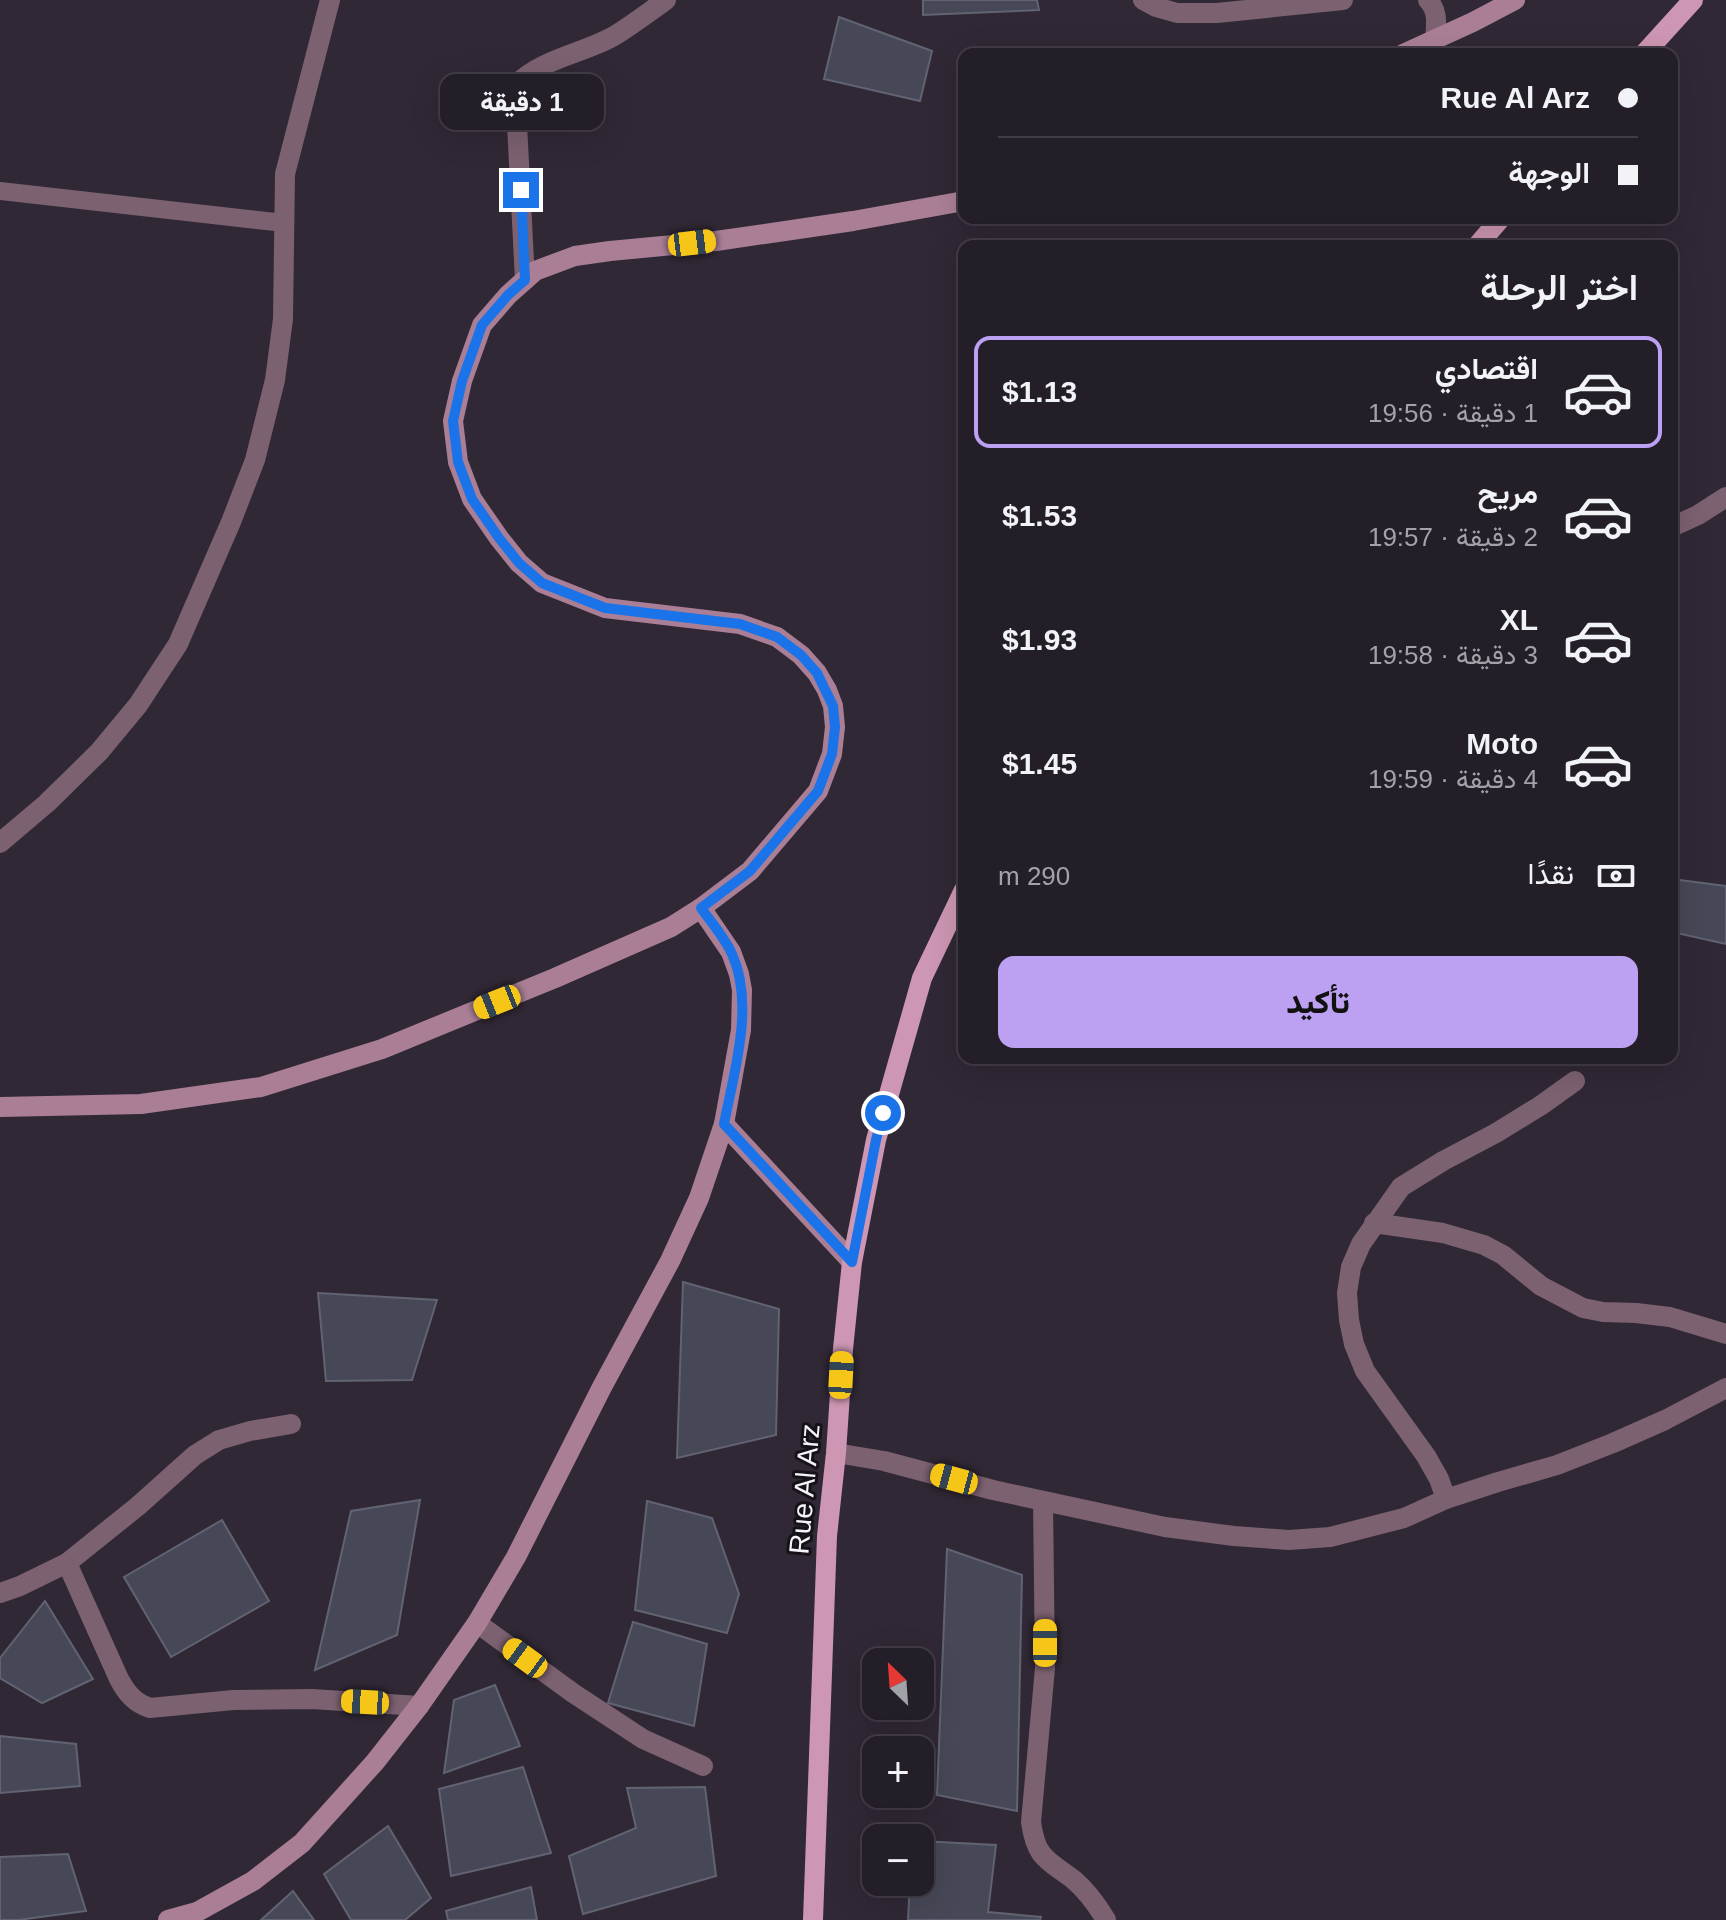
<!DOCTYPE html>
<html lang="ar">
<head>
<meta charset="utf-8">
<style>
  :root { --surface:#241e28; --page:#2c2730; --text:#f1f3f6; --muted:#a3a2a8; --line:#413c45; --accent:#bca0f2 }
  body { margin:0; font-family:Helvetica,Vazirmatn,sans-serif; background:var(--page); color:var(--text); direction:rtl; height:100vh; display:flex; flex-direction:column; font-size:30px; white-space:nowrap }
  * { box-sizing:border-box; margin:0 }
  p { font-size:26px; color:var(--muted) }
  .icon { flex:none; width:44px; height:44px; fill:none; stroke:currentColor; stroke-width:2; stroke-linecap:round; stroke-linejoin:round }
  .map { position:relative; flex:1; overflow:hidden; direction:ltr }
  .sheet { position:absolute; left:958px; top:240px; width:720px; height:824px; display:flex; flex-direction:column; background:var(--surface); border-radius:16px; box-shadow:0 8px 32px #0002,0 0 0 2px var(--line); direction:rtl }
  .sheet>* { flex:none }
  .guide { position:absolute; left:958px; top:48px; width:720px; height:176px; border-radius:16px; box-shadow:0 8px 32px #0002,0 0 0 2px var(--line); direction:rtl; display:grid; align-content:center; height:176px; padding:0 40px; background:var(--surface) }
  .needle { width:52px; rotate:335deg }
  .fabs { position:absolute; left:862px; top:1648px; display:grid; gap:16px }
  .fabs a { display:grid; place-items:center; width:72px; height:72px; border-radius:16px; background:var(--surface); box-shadow:0 8px 32px #0002,0 0 0 2px var(--line); font-size:40px }
  .end { position:absolute; width:36px; height:36px; margin:-18px; border:10px solid #1a73e8; background:#fff; box-shadow:0 0 0 4px #fff }
  .from { border-radius:50% }
  .bubble { position:absolute; height:56px; border-radius:16px; background:var(--surface); box-shadow:0 8px 32px #0002,0 0 0 2px var(--line); font-size:26px; font-weight:800; line-height:56px; text-align:center; direction:rtl }
  .car { position:absolute; width:24px; height:48px; margin:-24px -12px; border-radius:10px; box-shadow:0 0 6px 2px #0007; background:linear-gradient(#f5c518 24%,#345 0 40%,#f5c518 0 76%,#345 0 86%,#f5c518 0) }
  .guide b { display:flex; align-items:center; gap:28px; height:76px; font-size:30px }
  .guide b+b { border-top:2px solid var(--line) }
  .guide i { width:20px; height:20px; background:var(--text) }
  ul { padding:0; list-style:none }
  li { display:flex; align-items:center; gap:24px; height:112px; margin:0 16px 12px; padding:0 24px; border:4px solid transparent; border-radius:16px }
  li div { flex:1 }
  li b { display:block; font-size:30px }
  li em { font-style:normal; font-weight:800 }
  li.active { border-color:var(--accent) }
  li>.icon { width:72px; height:72px; stroke-width:1.5 }
  h2 { padding:0 40px; font-size:36px; line-height:96px }
  .pay { display:flex; align-items:center; gap:20px; height:88px; padding:0 40px; font-size:30px }
  .pay p { margin-inline-start:auto }
  .button { display:flex; gap:16px; margin-top:auto; padding:16px 40px }
  .button a { flex:1; height:92px; border-radius:16px; background:var(--accent); color:#111; font-size:32px; font-weight:800; line-height:92px; text-align:center }
  .map>svg:first-child { display:block }
  .building { fill:#464857; stroke:#616373; stroke-width:2 }
  .lines { fill:none; stroke-linecap:round; stroke-linejoin:round }
  .service { stroke:#7c6170; stroke-width:18 }
  .minor { stroke:#7c6170; stroke-width:20 }
  .tertiary { stroke:#7c6170; stroke-width:20 }
  .secondary { stroke:#aa7f96; stroke-width:20 }
  .primary { stroke:#cd96b3; stroke-width:20 }
  .route { stroke:#1a73e8; stroke-width:10 }
  .labels { text-anchor:middle; stroke-width:6; stroke-linejoin:round; paint-order:stroke }
  .street-label { font-size:28px; fill:#f7f3fb; stroke:#161318 }
</style>
</head>
<body>
<div class="map">
<svg width="1726" height="1920" viewBox="0 0 1726 1920">
  <rect width="100%" height="100%" fill="#302835"/>
  <!-- building -->
  <g class="building">
    <polygon points="923,0 1037,0 1039,10 923,15"/>
    <polygon points="839,17 932,51 920,101 824,79"/>
    <polygon points="1672,879 1726,886 1726,944 1672,932"/>
    <polygon points="683,1282 779,1309 776,1435 677,1458"/>
    <polygon points="318,1293 437,1300 412,1380 326,1381"/>
    <polygon points="420,1500 397,1635 315,1670 351,1511"/>
    <polygon points="647,1501 712,1518 739,1594 727,1633 635,1610"/>
    <polygon points="222,1520 269,1601 171,1657 124,1577"/>
    <polygon points="947,1549 1022,1575 1017,1811 937,1795"/>
    <polygon points="45,1601 93,1679 42,1703 0,1678 0,1658"/>
    <polygon points="633,1622 707,1644 694,1726 608,1703"/>
    <polygon points="495,1685 520,1746 444,1773 454,1700"/>
    <polygon points="0,1736 76,1744 80,1786 0,1793"/>
    <polygon points="523,1767 551,1853 451,1876 439,1789"/>
    <polygon points="705,1787 716,1876 583,1914 569,1856 636,1828 627,1788"/>
    <polygon points="388,1826 431,1898 405,1920 351,1920 324,1874"/>
    <polygon points="920,1841 996,1845 988,1912 1041,1917 1040,1920 908,1920 910,1882 920,1882"/>
    <polygon points="68,1854 86,1911 18,1920 0,1920 0,1857"/>
    <polygon points="531,1887 537,1920 448,1920 446,1911"/>
    <polygon points="293,1891 314,1920 261,1920"/>
  </g>
  <g class="lines">
    <!-- service -->
    <polyline class="service" points="0,191 284,223"/>
    <!-- minor -->
    <g class="minor">
      <path d="M525,280L516,105L518,83C542,59 584,53 614,36C632,25 649,12 666,0"/>
      <polyline points="1672,527 1698,515 1726,497"/>
      <polyline points="1374,1223 1443,1233 1484,1245 1503,1255 1541,1286 1583,1308 1603,1312 1636,1313 1670,1317 1726,1334"/>
      <polyline points="836,1453 884,1461 993,1490 1165,1527 1234,1536 1289,1540 1330,1537 1404,1518 1446,1499 1439,1479 1426,1456 1365,1371 1354,1344 1349,1320 1347,1293 1351,1267 1361,1244 1401,1187 1443,1161 1496,1133 1540,1106 1575,1081"/>
      <polyline points="1446,1499 1498,1482 1557,1465 1613,1443 1665,1420 1726,1388"/>
      <path d="M1043,1501L1045,1668L1031,1822C1036,1859 1048,1860 1074,1880C1087,1891 1097,1905 1106,1920"/>
      <path d="M67,1563L119,1679C127,1694 135,1703 150,1708L233,1700L312,1699L419,1706"/>
      <polyline points="0,1593 20,1586 67,1563 138,1506 195,1455 219,1440 250,1431 291,1424"/>
      <polyline points="477,1623 573,1693 643,1739 703,1766"/>
    </g>
    <!-- tertiary -->
    <g class="tertiary">
      <polyline points="1143,0 1156,7 1177,13 1217,13 1343,0"/>
      <path d="M1428,0C1439,12 1436,25 1435,40"/>
      <polyline points="0,843 47,803 99,752 138,705 178,644 231,522 255,460 275,380 283,319 285,174 330,0"/>
    </g>
    <!-- secondary -->
    <g class="secondary">
      <polyline points="1403,54 1473,22 1515,0"/>
      <polyline points="0,1107 141,1104 261,1087 382,1049 555,978 671,927 701,908 750,871 818,791 832,754 835,727 833,706 827,690 817,673 801,655 777,637 740,624 605,608 542,583 519,563 499,538 472,499 458,462 453,421 462,381 482,325 508,295 535,271 575,256 610,251 716,241 853,221 964,201"/>
      <polyline points="724,1124 852,1262"/>
      <polyline points="168,1920 197,1912 253,1881 302,1843 375,1762 419,1706 477,1623 516,1557 602,1387 670,1261 699,1198 724,1124 741,1030 742,990 739,974 731,952 701,908"/>
    </g>
    <!-- primary -->
    <g class="primary">
      <polyline points="1644,54 1693,0"/>
      <polyline points="1477,246 1501,218"/>
      <polyline points="813,1920 827,1536 836,1453 843,1349 852,1262 876,1140 922,978 964,890"/>
    </g>
  </g>
  <g class="lines">
    <!-- route -->
    <path class="route" d="M521,190L525,280L508,295L482,325L462,381L453,421L458,462L472,499L499,538L519,563L542,583L605,608L740,624L777,637L801,655L817,673L833,706L835,727L832,754L818,791L750,871L701,908C711,922 725,938 732,954C755,1005 734,1072 724,1124L852,1262L876,1140L883,1113"/>
  </g>
  <g class="labels">
    <!-- street labels -->
    <g class="street-label">
      <text transform="translate(804 1489) rotate(-85)" y="10">Rue Al Arz</text>
    </g>
  </g>
</svg>
<div class="fabs">
<a><svg class="needle" viewBox="-14 -14 28 28"><path d="M0-13l5 13h-10z" fill="#e53935"/><path d="M0 13l5-13h-10z" fill="#a3a2a8"/></svg></a>
<a>+</a>
<a>−</a>
</div>
<i class="end from" style="left:883px;top:1113px"></i>
<i class="end" style="left:521px;top:190px"></i>
<div class="bubble" style="left:440px;top:74px;width:164px">1 دقيقة</div>
<i class="car" style="left:692px;top:243px;rotate:83deg"></i>
<i class="car" style="left:497px;top:1002px;rotate:248deg"></i>
<i class="car" style="left:841px;top:1375px;rotate:3deg"></i>
<i class="car" style="left:954px;top:1479px;rotate:285deg"></i>
<i class="car" style="left:1045px;top:1643px;rotate:0deg"></i>
<i class="car" style="left:525px;top:1658px;rotate:306deg"></i>
<i class="car" style="left:365px;top:1702px;rotate:273deg"></i>
<div class="guide">
<b><i class="from"></i>Rue Al Arz</b>
<b><i></i>الوجهة</b>
</div>
<section class="sheet">
<h2>اختر الرحلة</h2>
<ul>
<li class="active"><svg class="icon" aria-label="car" viewBox="0 0 24 24"><path d="M5 17H2v-5l4-1 3-4h7l3 4 3 1v5h-3M9 17h6M6 11h13"/><circle cx="7" cy="17" r="2"/><circle cx="17" cy="17" r="2"/></svg><div><b>اقتصادي</b><p>1 دقيقة · 19:56</p></div><em>$1.13</em></li>
<li><svg class="icon" aria-label="car" viewBox="0 0 24 24"><path d="M5 17H2v-5l4-1 3-4h7l3 4 3 1v5h-3M9 17h6M6 11h13"/><circle cx="7" cy="17" r="2"/><circle cx="17" cy="17" r="2"/></svg><div><b>مريح</b><p>2 دقيقة · 19:57</p></div><em>$1.53</em></li>
<li><svg class="icon" aria-label="car" viewBox="0 0 24 24"><path d="M5 17H2v-5l4-1 3-4h7l3 4 3 1v5h-3M9 17h6M6 11h13"/><circle cx="7" cy="17" r="2"/><circle cx="17" cy="17" r="2"/></svg><div><b>XL</b><p>3 دقيقة · 19:58</p></div><em>$1.93</em></li>
<li><svg class="icon" aria-label="car" viewBox="0 0 24 24"><path d="M5 17H2v-5l4-1 3-4h7l3 4 3 1v5h-3M9 17h6M6 11h13"/><circle cx="7" cy="17" r="2"/><circle cx="17" cy="17" r="2"/></svg><div><b>Moto</b><p>4 دقيقة · 19:59</p></div><em>$1.45</em></li>
</ul>
<div class="pay"><svg class="icon" aria-label="cash" viewBox="0 0 24 24"><path d="M3 7h18v10H3z"/><circle cx="12" cy="12" r="2"/></svg>نقدًا<p>290 m</p></div>
<div class="button"><a>تأكيد</a></div>
</section>
</div>
</body>
</html>
